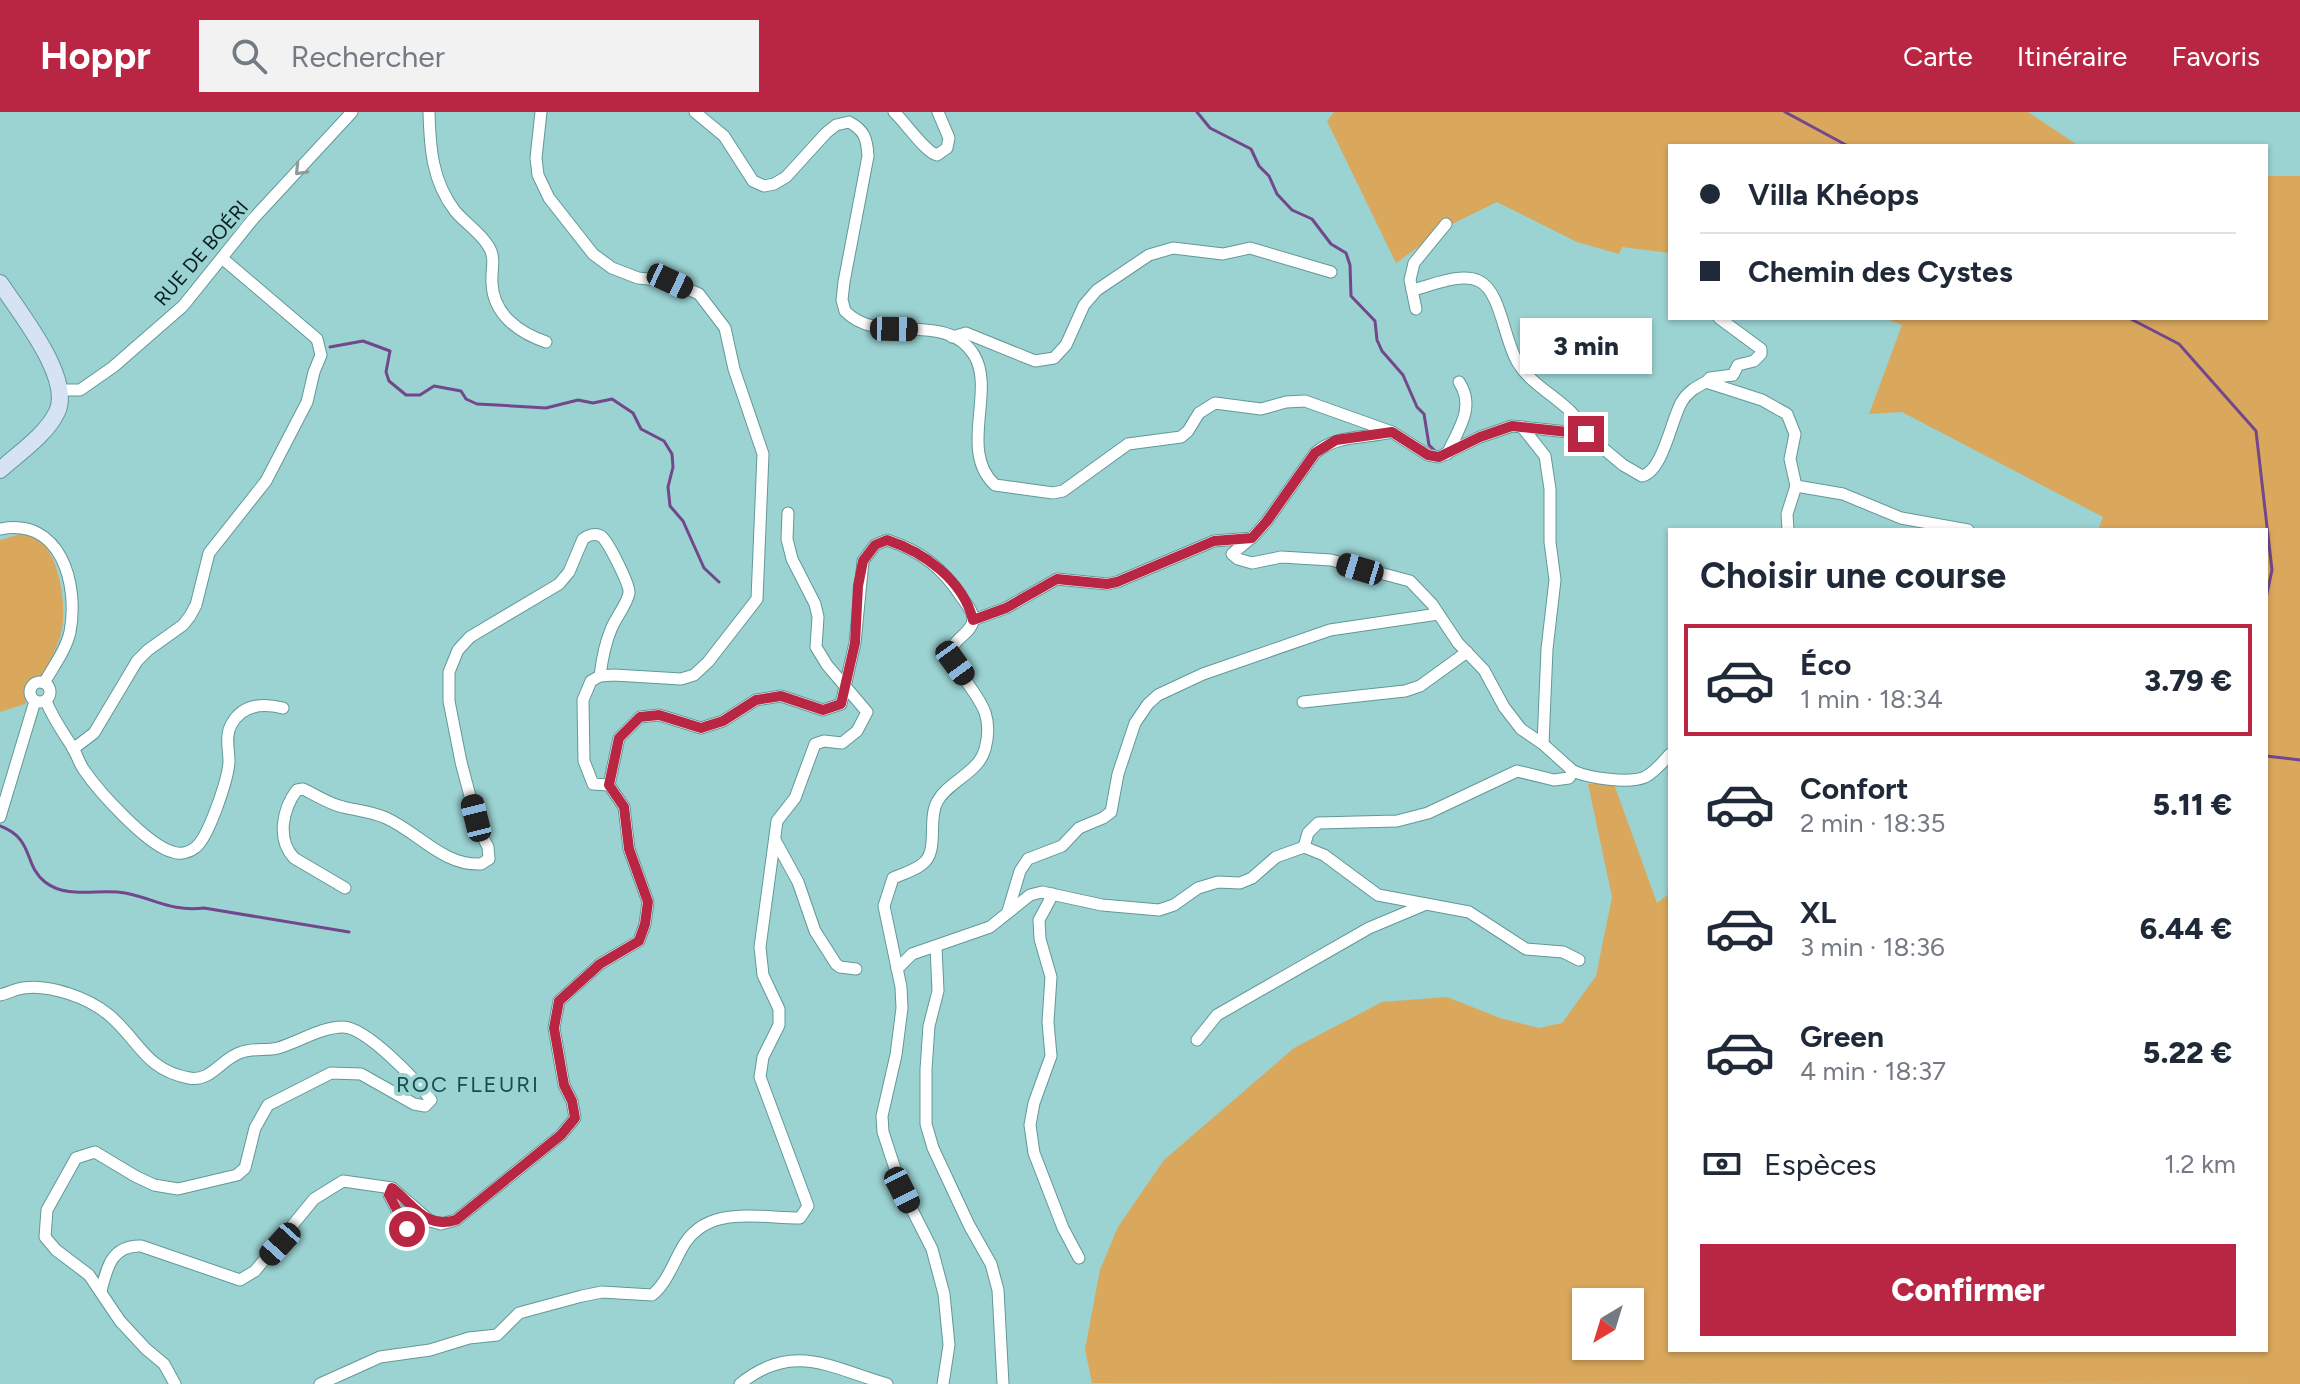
<!DOCTYPE html>
<html lang="fr">
<head>
<meta charset="utf-8">
<style>
  :root { --surface:#fff; --page:#f2f2f3; --text:#1f2937; --muted:#747a83; --line:#e0e1e3; --accent:#b82643 }
  body { margin:0; font-family:Figtree,sans-serif; background:var(--page); color:var(--text); height:100vh; display:flex; flex-direction:column; font-size:30px; white-space:nowrap }
  * { box-sizing:border-box; margin:0 }
  p { font-size:26px; color:var(--muted) }
  .icon { flex:none; width:44px; height:44px; fill:none; stroke:currentColor; stroke-width:2; stroke-linecap:round; stroke-linejoin:round }
  .map { position:relative; flex:1; overflow:hidden }
  .drawer { position:absolute; left:1668px; top:416px; width:600px; height:824px; display:flex; flex-direction:column; background:var(--surface); border-radius:0px; box-shadow:0 2px 6px #0004 }
  .drawer>* { flex:none }
  .top-card { position:absolute; left:1668px; top:32px; width:600px; height:176px; border-radius:0px; box-shadow:0 2px 6px #0004; display:grid; align-content:center; height:176px; padding:0 32px; background:var(--surface) }
  .needle { width:52px; rotate:218deg }
  .fabs { position:absolute; left:1572px; top:1176px; display:grid; gap:16px }
  .fabs a { display:grid; place-items:center; width:72px; height:72px; border-radius:0px; background:var(--surface); box-shadow:0 2px 6px #0004; font-size:40px }
  .end { position:absolute; width:36px; height:36px; margin:-18px; border:10px solid #b82643; background:#fff; box-shadow:0 0 0 4px #fff }
  .from { border-radius:50% }
  .bubble { position:absolute; height:56px; border-radius:0px; background:var(--surface); box-shadow:0 2px 6px #0004; font-size:26px; font-weight:800; line-height:56px; text-align:center }
  .car { position:absolute; width:24px; height:48px; margin:-24px -12px; border-radius:10px; box-shadow:0 0 6px 2px #0007; background:linear-gradient(#222 24%,#8ab4d8 0 40%,#222 0 76%,#8ab4d8 0 86%,#222 0) }
  .top-card b { display:flex; align-items:center; gap:28px; height:76px; font-size:30px }
  .top-card b+b { border-top:2px solid var(--line) }
  .top-card i { width:20px; height:20px; background:var(--text) }
  ul { padding:0; list-style:none }
  li { display:flex; align-items:center; gap:24px; height:112px; margin:0 16px 12px; padding:0 16px; border:4px solid transparent; border-radius:0px }
  li div { flex:1 }
  li b { display:block; font-size:30px }
  li em { font-style:normal; font-weight:800 }
  li.on { border-color:var(--accent) }
  li>.icon { width:72px; height:72px; stroke-width:1.5 }
  h2 { padding:0 32px; font-size:36px; line-height:96px }
  .pay { display:flex; align-items:center; gap:20px; height:88px; padding:0 32px; font-size:30px }
  .pay p { margin-inline-start:auto }
  .button { display:flex; gap:16px; margin-top:auto; padding:16px 32px }
  .button a { flex:1; height:92px; border-radius:0px; background:var(--accent); color:#fff; font-size:32px; font-weight:800; line-height:92px; text-align:center }
  header { display:flex; align-items:center; gap:48px; box-sizing:border-box; height:112px; padding:0 40px; background:var(--accent); color:#fff }
  header strong { font-size:38px }
  nav { display:flex; gap:44px; margin-inline-start:auto; font-size:28px }
  .search { width:560px; height:72px; background:var(--page); display:flex; align-items:center; gap:20px; box-sizing:border-box; padding:0 28px; border-radius:0px; color:var(--muted); font-size:30px }
  .map>svg:first-child { display:block }
  .green { fill:#daa85d; fill-rule:evenodd }
  .lines { fill:none; stroke-linecap:round; stroke-linejoin:round }
  .stream { stroke:#72478c; stroke-width:3 }
  .street-casing { stroke:#639898; stroke-width:13 }
  .secondary-casing { stroke:#639898; stroke-width:18 }
  .street { stroke:#fff; stroke-width:11 }
  .secondary { stroke:#d6e3f4; stroke-width:16 }
  .oneway { stroke:#909a9a }
  .route { stroke:#b82643; stroke-width:10 }
  .labels { text-anchor:middle; stroke-width:8; stroke-linejoin:round; paint-order:stroke }
  .street-label { font-size:20px; fill:#081e1f; stroke:#9bd2d2 }
  .neighbourhood-label { font-size:22px; letter-spacing:2px; fill:#164e4e; stroke:#9bd2d2 }
</style>
</head>
<body>
<header>
<strong>Hoppr</strong>
<div class="search"><svg class="icon" aria-label="search" viewBox="0 0 24 24"><circle cx="10" cy="10" r="6"/><path d="M15 15l6 6"/></svg>Rechercher</div>
<nav><a>Carte</a><a>Itinéraire</a><a>Favoris</a></nav>
</header>
<div class="map">
<svg width="2300" height="1272" viewBox="0 0 2300 1272">
  <rect width="100%" height="100%" fill="#9bd2d2"/>
  <!-- green -->
  <g class="green">
    <polygon points="1334,0 2028,0 2079,34 1670,34 1670,141 1622,135 1619,142 1577,130 1497,90 1446,115 1396,151 1327,9"/>
    <path d="M2266,64H2300V1272L1092,1271L1085,1237L1100,1158L1118,1115L1164,1048L1294,936L1382,890L1447,885L1500,906L1539,916L1562,911L1596,864L1612,785L1588,672H1614L1657,791L1670,781V1238H2266V418H2098L2103,405L1902,300L1869,302L1902,213L1885,206H2266ZM1586,1190H1630V1234H1586Z"/>
    <path d="M24,421C31,424 39,427 45,434C61,453 68,502 60,525C52,549 37,571 25,592L0,600V428Z"/>
  </g>
  <g class="lines">
    <!-- stream -->
    <g class="stream">
      <polyline points="1197,0 1210,16 1251,37 1259,54 1269,64 1277,82 1292,98 1312,107 1331,132 1346,141 1350,153 1351,184 1375,209 1377,228 1382,239 1403,263 1417,295 1424,302 1429,333 1436,340"/>
      <polyline points="1785,0 1848,34"/>
      <polyline points="2129,206 2179,232 2256,319 2272,458 2266,486"/>
      <polyline points="330,235 363,229 390,239 386,260 389,269 406,283 420,283 434,274 461,279 466,287 477,292 497,293 546,296 578,288 593,291 612,287 633,301 641,317 664,329 672,342 673,355 668,375 670,394 683,409 704,456 719,470"/>
      <polyline points="2266,644 2300,648"/>
      <path d="M0,714C35,727 23,753 45,770C68,788 99,776 125,781C156,787 171,800 204,796L349,820"/>
    </g>
    <defs>
      <g id="street">
        <path d="M429,0C430,36 432,69 455,99C465,111 481,121 489,135C496,147 491,157 492,171C493,202 519,221 546,230"/>
        <path d="M541,0L536,46L538,63L549,86L593,142L612,156L638,166L670,169L699,182L725,216L734,257L763,342L757,487L708,550L694,563L681,567L614,563L600,564L591,569L583,588L584,649L593,672L609,673L619,626L640,605L659,603L701,616L723,609L756,588L781,584L823,598L841,592L855,531L863,449L875,433L887,428C921,439 943,456 962,486C966,492 974,500 973,508C971,525 945,527 954,548C968,581 997,593 985,637C979,661 948,669 937,690C927,709 940,741 921,753C913,759 902,762 893,766L884,794L901,875L902,896L896,943L882,1004L883,1020L902,1078L932,1137L944,1182L949,1233L943,1272"/>
        <path d="M695,0L724,24L753,69L764,74L774,72L786,65L826,21L836,13L849,10C864,18 867,26 868,44L844,170L842,188L845,199C879,235 946,197 974,243C996,279 958,339 995,373L1053,381L1063,379L1128,332L1181,325L1188,319L1199,301L1215,291L1261,297L1286,290L1305,289L1392,320L1428,343L1439,345L1480,325L1512,314L1586,322L1623,353L1642,364C1663,359 1671,309 1681,291C1687,280 1696,275 1706,270L1762,288L1787,302L1795,322L1790,347L1796,374"/>
        <path d="M894,0C906,11 925,40 937,43L947,36L949,26L938,0"/>
        <path d="M1412,178C1431,174 1460,160 1479,169C1501,179 1504,229 1518,251C1535,279 1574,291 1586,322"/>
        <polyline points="1416,197 1410,168 1414,151 1446,112"/>
        <polyline points="952,225 966,221 1035,249 1054,246 1066,233 1084,193 1097,178 1149,143 1173,136 1223,142 1250,136 1331,160"/>
        <polyline points="1706,270 1710,266 1733,263 1738,253 1754,249 1761,242 1761,237 1719,206"/>
        <polyline points="60,278 80,278 113,255 183,194 253,107 352,0"/>
        <polyline points="1522,315 1545,344 1550,377 1550,430 1555,468 1547,537 1543,632"/>
        <path d="M1447,342C1458,318 1476,295 1459,270"/>
        <polyline points="1796,374 1843,382 1901,406 1968,418"/>
        <path d="M0,417C61,405 79,472 70,520C66,538 53,555 44,571"/>
        <polyline points="1788,418 1787,402 1796,374"/>
        <polyline points="1251,426 1232,442 1238,447 1252,451 1281,445 1331,448 1410,469 1432,492 1458,531 1484,558 1504,595 1521,617 1543,632 1573,659"/>
        <path d="M973,508L1006,496L1057,467L1107,472L1117,470L1214,429L1252,426L1267,409L1315,341C1338,322 1364,327 1392,320"/>
        <circle cx="40" cy="580" r="10"/>
        <path d="M46,589C53,607 63,620 73,636C77,643 79,651 84,658C99,680 148,734 173,740C181,743 190,740 196,735C209,724 228,667 229,650C229,638 225,624 231,613C242,592 263,591 283,596"/>
        <polyline points="1303,590 1405,579 1420,574 1467,540"/>
        <polyline points="73,637 94,621 137,549 148,538 183,513 190,504 196,493 209,441 266,369 307,290 314,260 321,243 317,227 222,146"/>
        <polyline points="0,705 35,589"/>
        <polyline points="775,728 798,770 815,819 836,852 840,855 856,857"/>
        <path d="M1304,735L1308,721L1318,711L1397,709L1428,701L1517,659L1554,668L1569,666L1573,659C1589,666 1629,672 1645,665C1655,660 1663,650 1670,642"/>
        <path d="M345,776L294,746C276,727 283,696 297,678L303,677C316,683 329,692 343,695C359,699 370,699 386,706C418,720 443,754 481,752L489,747L488,735L479,718L461,650L449,589V560L458,538L470,525L559,472L569,460L583,427C588,423 595,421 601,424C608,429 630,473 629,481C627,492 617,504 612,515C605,531 602,547 600,564"/>
        <polyline points="1053,782 1039,808 1040,827 1051,865 1048,910 1051,944 1034,991 1030,1013 1034,1041 1063,1116 1079,1146"/>
        <polyline points="1008,799 1020,759 1028,747 1062,734 1079,716 1103,706 1111,700 1118,662 1135,611 1148,592 1158,583 1203,562 1330,518 1438,502"/>
        <polyline points="936,835 938,879 929,914 926,957 926,1012 933,1036 969,1113 991,1152 998,1178 1003,1272"/>
        <polyline points="897,857 912,842 990,815 1030,783 1042,780 1102,793 1159,798 1174,793 1198,776 1218,770 1240,771 1252,766 1276,745 1304,735 1324,743 1378,783 1469,800 1526,837 1563,840 1579,848"/>
        <path d="M0,883C8,881 16,877 23,876C50,872 89,886 109,903C139,928 145,958 189,966C212,970 221,946 242,940C253,936 267,939 278,936C299,930 321,915 343,915C366,915 417,969 431,988L425,994L414,992L361,962L331,961L268,993L255,1016L245,1056L237,1063L178,1077L154,1073L135,1064L95,1040L76,1046L47,1098L45,1125L56,1138L89,1163L120,1209L146,1237L164,1252L175,1272"/>
        <polyline points="1197,928 1217,903 1369,816 1424,793"/>
        <polyline points="392,1076 389,1083 407,1117"/>
        <path d="M101,1179C107,1155 112,1133 141,1134L240,1168L255,1159L314,1087L343,1069L392,1076L430,1109L441,1112L456,1108L561,1023L575,1006L572,989L564,973L554,916L559,889L600,852L639,829L645,812L648,790L629,737L624,695L609,673"/>
        <path d="M320,1272L380,1245L430,1238L469,1226L497,1223L519,1201L582,1184L602,1180L652,1183C666,1172 673,1152 682,1136C706,1092 757,1106 800,1106L808,1094L760,965L763,945L779,913V897L763,863L760,835L777,709L795,686L815,632L824,629L842,631L857,619L867,600L827,553L816,535L818,505L815,492L792,447L787,427L788,401"/>
        <path d="M740,1272C793,1229 831,1256 887,1272"/>
      </g>
      <path id="secondary" d="M0,171C19,200 73,266 57,300C46,323 19,341 0,358"/>
    </defs>
    <!-- street casing -->
    <use href="#street" class="street-casing"/>
    <!-- secondary casing -->
    <use href="#secondary" class="secondary-casing"/>
    <!-- street -->
    <use href="#street" class="street"/>
    <!-- secondary -->
    <use href="#secondary" class="secondary"/>
  </g>
  <!-- one-way arrows -->
  <defs><path id="oneway-chevron" d="M-2-3.5L2.5 0L-2 3.5" fill="none" stroke-width="1.6" stroke-linecap="round" stroke-linejoin="round" transform="scale(2)"/></defs>
  <use class="oneway" href="#oneway-chevron" transform="translate(300 58) rotate(134)"/>
  <g class="lines">
    <!-- route -->
    <path class="route" d="M407,1117L389,1083L392,1076C415,1094 425,1117 456,1108L561,1023L575,1006L572,989L564,973L554,916L559,889L600,852L639,829L645,812L648,790L629,737L624,695L609,673L619,626L640,605L659,603L701,616L723,609L756,588L781,584L823,598L841,592L855,531L858,474L863,449L875,433L887,428C924,440 963,468 973,508L1006,496L1057,467L1107,472L1117,470L1214,429L1252,426L1267,409L1315,341L1336,328L1392,320L1428,343L1439,345L1480,325L1512,314L1586,322"/>
  </g>
  <g class="labels">
    <!-- street labels -->
    <g class="street-label">
      <text transform="translate(201 141) rotate(-49)" y="7">RUE DE BOÉRI</text>
    </g>
    <!-- neighbourhood labels -->
    <g class="neighbourhood-label">
      <text x="468" y="980">ROC FLEURI</text>
    </g>
  </g>
</svg>
<div class="fabs">
<a><svg class="needle" viewBox="-14 -14 28 28"><path d="M0-13l5 13h-10z" fill="#e53935"/><path d="M0 13l5-13h-10z" fill="#747a83"/></svg></a>
</div>
<i class="end from" style="left:407px;top:1117px"></i>
<i class="end" style="left:1586px;top:322px"></i>
<div class="bubble" style="left:1520px;top:206px;width:132px">3 min</div>
<i class="car" style="left:670px;top:169px;rotate:115deg"></i>
<i class="car" style="left:894px;top:217px;rotate:91deg"></i>
<i class="car" style="left:1360px;top:457px;rotate:287deg"></i>
<i class="car" style="left:955px;top:551px;rotate:144deg"></i>
<i class="car" style="left:476px;top:706px;rotate:346deg"></i>
<i class="car" style="left:902px;top:1078px;rotate:153deg"></i>
<i class="car" style="left:280px;top:1132px;rotate:222deg"></i>
<div class="top-card">
<b><i class="from"></i>Villa Khéops</b>
<b><i></i>Chemin des Cystes</b>
</div>
<section class="drawer">
<h2>Choisir une course</h2>
<ul>
<li class="on"><svg class="icon" aria-label="car" viewBox="0 0 24 24"><path d="M5 17H2v-5l4-1 3-4h7l3 4 3 1v5h-3M9 17h6M6 11h13"/><circle cx="7" cy="17" r="2"/><circle cx="17" cy="17" r="2"/></svg><div><b>Éco</b><p>1 min · 18:34</p></div><em>3.79 €</em></li>
<li><svg class="icon" aria-label="car" viewBox="0 0 24 24"><path d="M5 17H2v-5l4-1 3-4h7l3 4 3 1v5h-3M9 17h6M6 11h13"/><circle cx="7" cy="17" r="2"/><circle cx="17" cy="17" r="2"/></svg><div><b>Confort</b><p>2 min · 18:35</p></div><em>5.11 €</em></li>
<li><svg class="icon" aria-label="car" viewBox="0 0 24 24"><path d="M5 17H2v-5l4-1 3-4h7l3 4 3 1v5h-3M9 17h6M6 11h13"/><circle cx="7" cy="17" r="2"/><circle cx="17" cy="17" r="2"/></svg><div><b>XL</b><p>3 min · 18:36</p></div><em>6.44 €</em></li>
<li><svg class="icon" aria-label="car" viewBox="0 0 24 24"><path d="M5 17H2v-5l4-1 3-4h7l3 4 3 1v5h-3M9 17h6M6 11h13"/><circle cx="7" cy="17" r="2"/><circle cx="17" cy="17" r="2"/></svg><div><b>Green</b><p>4 min · 18:37</p></div><em>5.22 €</em></li>
</ul>
<div class="pay"><svg class="icon" aria-label="cash" viewBox="0 0 24 24"><path d="M3 7h18v10H3z"/><circle cx="12" cy="12" r="2"/></svg>Espèces<p>1.2 km</p></div>
<div class="button"><a>Confirmer</a></div>
</section>
</div>
</body>
</html>
